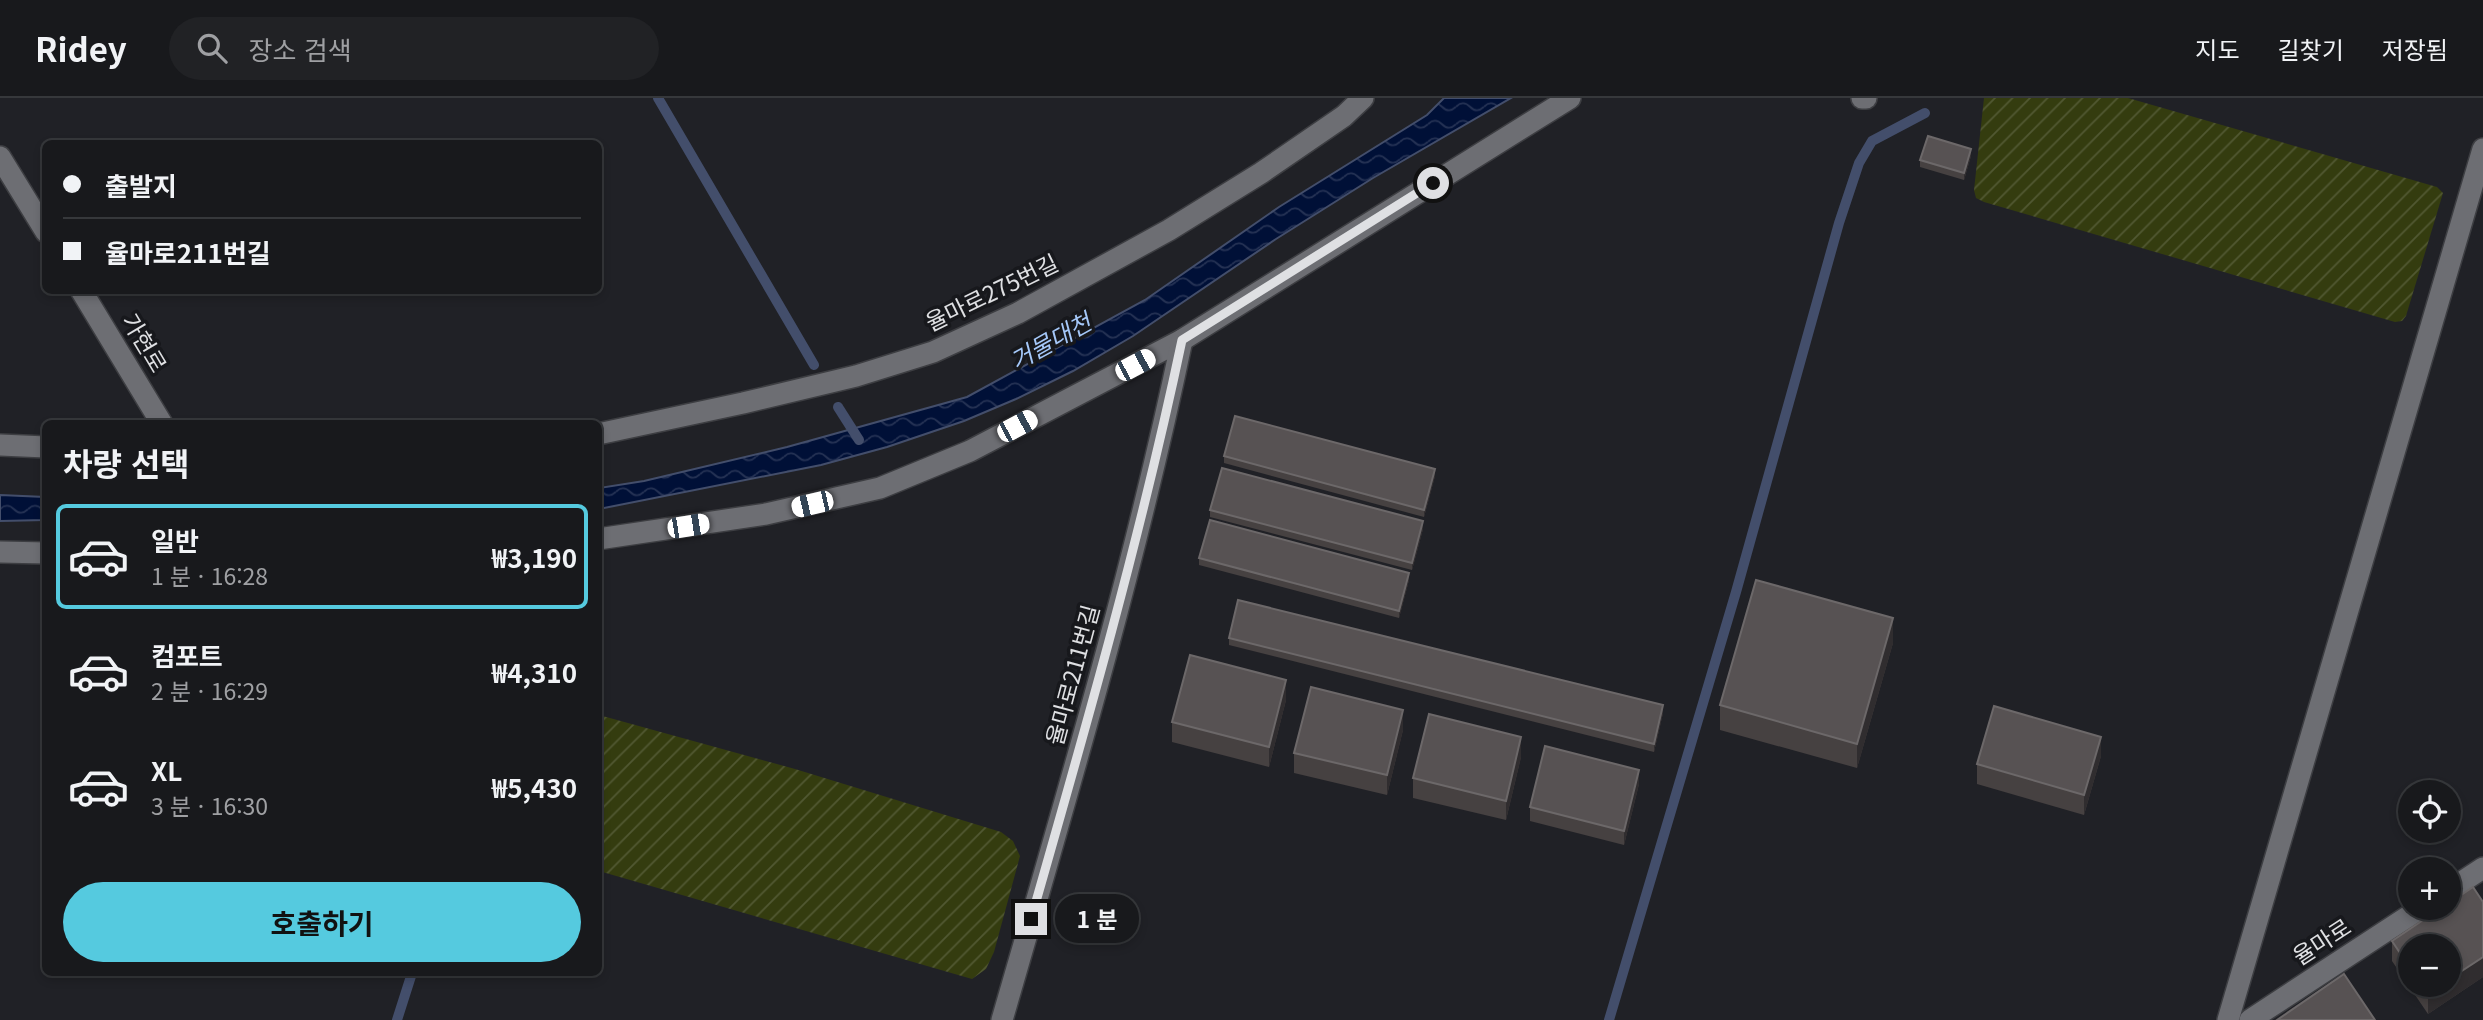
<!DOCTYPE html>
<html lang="ko">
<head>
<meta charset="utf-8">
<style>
  :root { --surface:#18191c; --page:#212225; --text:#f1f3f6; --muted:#9fa0a3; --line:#36383b; --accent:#55cadf }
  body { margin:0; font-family:Georgia,"Noto Sans KR",serif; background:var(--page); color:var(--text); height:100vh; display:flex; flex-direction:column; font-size:26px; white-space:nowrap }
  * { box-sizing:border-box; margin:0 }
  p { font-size:23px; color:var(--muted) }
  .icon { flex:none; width:38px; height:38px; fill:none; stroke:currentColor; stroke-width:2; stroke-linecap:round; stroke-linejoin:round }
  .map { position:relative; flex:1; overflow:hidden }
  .details { position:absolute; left:42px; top:322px; width:560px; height:556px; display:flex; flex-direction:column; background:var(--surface); border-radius:10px; box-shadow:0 4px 10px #0003,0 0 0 2px var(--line) }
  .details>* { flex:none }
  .guide { position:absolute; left:42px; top:42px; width:560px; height:154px; border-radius:10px; box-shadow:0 4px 10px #0003,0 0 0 2px var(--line); display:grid; align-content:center; height:154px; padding:0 21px; background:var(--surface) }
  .tools { position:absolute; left:2398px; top:682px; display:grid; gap:14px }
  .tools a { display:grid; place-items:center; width:63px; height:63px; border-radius:50%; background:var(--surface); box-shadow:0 4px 10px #0003,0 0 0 2px var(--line); font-size:35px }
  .end { position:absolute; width:32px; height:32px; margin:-16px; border:9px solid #dfe0e3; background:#111; box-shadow:0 0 0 4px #111 }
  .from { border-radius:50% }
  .bubble { position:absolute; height:49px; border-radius:24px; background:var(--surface); box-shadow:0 4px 10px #0003,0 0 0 2px var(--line); font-size:23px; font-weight:700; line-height:49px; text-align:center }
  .car { position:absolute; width:21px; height:42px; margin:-21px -10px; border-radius:9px; box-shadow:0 0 5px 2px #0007; background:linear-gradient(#fff 24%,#345 0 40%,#fff 0 76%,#345 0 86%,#fff 0) }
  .guide b { display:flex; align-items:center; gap:24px; height:66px; font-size:26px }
  .guide b+b { border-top:2px solid var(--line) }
  .guide i { width:18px; height:18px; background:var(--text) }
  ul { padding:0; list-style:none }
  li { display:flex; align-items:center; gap:21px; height:105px; margin:0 14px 10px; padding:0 7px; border:4px solid transparent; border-radius:10px }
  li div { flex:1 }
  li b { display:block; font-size:26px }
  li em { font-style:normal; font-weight:700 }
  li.current { border-color:var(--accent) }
  li>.icon { width:63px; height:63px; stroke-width:1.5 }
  h2 { padding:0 21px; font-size:32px; line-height:84px }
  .primary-button { display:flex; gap:14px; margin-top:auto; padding:14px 21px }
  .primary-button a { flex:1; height:80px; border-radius:42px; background:var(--accent); color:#111; font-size:28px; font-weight:700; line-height:80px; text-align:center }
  header { display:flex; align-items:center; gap:42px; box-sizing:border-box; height:98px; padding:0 35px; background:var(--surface); border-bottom:2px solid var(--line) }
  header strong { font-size:33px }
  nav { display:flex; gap:38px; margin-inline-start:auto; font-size:24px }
  .search { width:490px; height:63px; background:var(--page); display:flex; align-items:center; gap:18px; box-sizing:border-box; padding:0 24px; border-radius:38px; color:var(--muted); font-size:26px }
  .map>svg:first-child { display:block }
  .garden { fill:url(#garden-furrows) }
  .water { fill:url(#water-waves); stroke:#434e6b; stroke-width:2 }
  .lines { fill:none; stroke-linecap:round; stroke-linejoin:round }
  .stream { stroke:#434e6b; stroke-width:10 }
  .minor-casing { stroke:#3d3e42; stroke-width:24 }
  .minor { stroke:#6d6e73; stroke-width:21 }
  .wall { fill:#464141; fill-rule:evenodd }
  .shaded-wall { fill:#302d2f }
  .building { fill:#575253; stroke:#6c6869; stroke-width:2 }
  .route { stroke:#dfe0e3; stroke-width:9 }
  .labels { text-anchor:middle; stroke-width:7; stroke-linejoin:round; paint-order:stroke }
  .street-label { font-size:23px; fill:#dfe0e3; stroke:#17181c }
  .water-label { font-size:24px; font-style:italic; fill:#a5c8f9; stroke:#17181c }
</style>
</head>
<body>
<header>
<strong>Ridey</strong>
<div class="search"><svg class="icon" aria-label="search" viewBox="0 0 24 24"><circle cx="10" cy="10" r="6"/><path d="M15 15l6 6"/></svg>장소 검색</div>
<nav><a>지도</a><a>길찾기</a><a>저장됨</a></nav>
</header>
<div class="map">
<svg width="2483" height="922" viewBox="0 0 2483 922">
  <defs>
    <pattern id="garden-furrows" width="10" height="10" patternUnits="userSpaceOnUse" patternTransform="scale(1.75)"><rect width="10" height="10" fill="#343c0f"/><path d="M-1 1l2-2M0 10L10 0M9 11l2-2" fill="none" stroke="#515832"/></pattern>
    <pattern id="water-waves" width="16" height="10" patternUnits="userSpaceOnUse" patternTransform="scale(1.75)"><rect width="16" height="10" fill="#001037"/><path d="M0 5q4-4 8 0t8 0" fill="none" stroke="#253254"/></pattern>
  </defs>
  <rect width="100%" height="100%" fill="#202126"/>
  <!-- garden -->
  <g class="garden">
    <polygon points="1984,0 2128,0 2437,89 2443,95 2406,218 2402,223 2395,224 1984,104 1976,100 1974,92"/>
    <polygon points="599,617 795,671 1001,734 1013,743 1020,758 994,854 986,871 972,881 599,773"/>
  </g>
  <!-- water -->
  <g class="water">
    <polygon points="1444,0 1511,0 1373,80 1276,141 1133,238 1073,273 1016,301 964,323 887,349 821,367 599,411 599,390 644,383 787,349 967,299 1145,202 1279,109 1427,17"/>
    <polygon points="0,397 45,399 45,422 0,423"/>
  </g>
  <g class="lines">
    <!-- stream -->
    <g class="stream">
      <polyline points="658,0 814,267"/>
      <polyline points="838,309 859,342"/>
      <polyline points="397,922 412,875"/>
      <polyline points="1609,922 1736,494 1839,125 1859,65 1872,43 1925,15"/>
    </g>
    <defs>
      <g id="minor">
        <polyline points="1862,0 1866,0"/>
        <polyline points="0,59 46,134"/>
        <polyline points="81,192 162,326"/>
        <polyline points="598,336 743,305 856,278 933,254 1018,215 1169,132 1261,75 1344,18 1363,0"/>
        <polyline points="0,347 46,349"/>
        <polyline points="598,441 766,416 880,390 970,353 1182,242 1570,0"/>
        <polyline points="0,454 46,455"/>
        <polyline points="2448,793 2483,770"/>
        <path d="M1002,922C1067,697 1134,472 1182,242"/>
        <polyline points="2228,922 2483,51"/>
        <polyline points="2250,922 2421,810"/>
      </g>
    </defs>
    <!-- minor casing -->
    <use href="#minor" class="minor-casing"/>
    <!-- minor -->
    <use href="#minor" class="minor"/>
  </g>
  <!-- wall -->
  <g class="wall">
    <polygon points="1971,58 1964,82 1920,69 1920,62"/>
    <polygon points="1224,358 1435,378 1424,419 1224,365"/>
    <polygon points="1210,412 1423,431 1412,472 1210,419"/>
    <polygon points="1199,460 1409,482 1399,520 1199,467"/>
    <polygon points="1229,540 1663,615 1654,654 1229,547"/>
    <polygon points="1893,545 1857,670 1720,632 1720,607"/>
    <polygon points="1286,602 1269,669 1172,644 1172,624"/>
    <polygon points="1403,632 1387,697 1294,675 1294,655"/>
    <polygon points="2101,658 2084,717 1977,686 1977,666"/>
    <polygon points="1521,659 1506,722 1413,700 1413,680"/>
    <polygon points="1639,686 1624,747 1530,723 1530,709"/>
    <path d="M2483,804V879L2428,916L2392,863V843ZM2410,849L2448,887H2410Z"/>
  </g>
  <!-- shaded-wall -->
  <g class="shaded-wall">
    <polygon points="1971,51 1971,58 1964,82 1964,75"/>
    <polygon points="1435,371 1435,378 1424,419 1424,412"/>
    <polygon points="1423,423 1423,431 1412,472 1412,465"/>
    <polygon points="1409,475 1409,482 1399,520 1399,513"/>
    <polygon points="1893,520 1893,545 1857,670 1857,646"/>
    <polygon points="1286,582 1286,602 1269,669 1269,649"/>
    <polygon points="1663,607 1663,615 1654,654 1654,646"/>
    <polygon points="1403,612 1403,632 1387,697 1387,677"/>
    <polygon points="1521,639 1521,659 1506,722 1506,703"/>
    <polygon points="2101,639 2101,658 2084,717 2084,697"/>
    <polygon points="1639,672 1639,686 1624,747 1624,733"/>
    <polygon points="2483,859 2483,879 2428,916 2428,896 2441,887 2448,887 2448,882"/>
  </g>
  <!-- building -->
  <g class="building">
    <polygon points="1928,38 1971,51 1964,75 1920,62"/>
    <polygon points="1235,318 1435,371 1424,412 1224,358"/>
    <polygon points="1222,370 1423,423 1412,465 1210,412"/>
    <polygon points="1210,422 1409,475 1399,513 1199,460"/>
    <polygon points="1756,482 1893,520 1857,646 1720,607"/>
    <polygon points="1238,502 1663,607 1654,646 1229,540"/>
    <polygon points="1190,557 1286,582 1269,649 1172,624"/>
    <polygon points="1311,589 1403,612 1387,677 1294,655"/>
    <polygon points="1994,608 2101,639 2084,697 1977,666"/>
    <polygon points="1429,616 1521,639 1506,703 1413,680"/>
    <polygon points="1545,648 1639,672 1624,733 1530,709"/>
    <polygon points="2473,789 2483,804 2483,859 2448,882 2448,849 2410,849 2410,870 2392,843 2441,810 2448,810 2448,806"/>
    <polygon points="2344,876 2375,922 2277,922"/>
    <polygon points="2421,887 2441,887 2428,896"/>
  </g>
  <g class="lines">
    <!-- route -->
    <path class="route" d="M1031,821C1086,629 1141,437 1182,242L1433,85"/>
  </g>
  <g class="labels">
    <!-- street labels -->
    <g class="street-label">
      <text transform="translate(992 195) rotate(-26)" y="8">율마로275번길</text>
      <text transform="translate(144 245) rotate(59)" y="8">가현로</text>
      <text transform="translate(1073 577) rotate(-75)" y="8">율마로211번길</text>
      <text transform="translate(2322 844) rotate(-33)" y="8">율마로</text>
    </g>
    <!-- water labels -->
    <g class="water-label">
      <text transform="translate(1051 244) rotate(-29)" y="8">거물대천</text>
    </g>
  </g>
</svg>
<div class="tools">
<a><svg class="icon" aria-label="locate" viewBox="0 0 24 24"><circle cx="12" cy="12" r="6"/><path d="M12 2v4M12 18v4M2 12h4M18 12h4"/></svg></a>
<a>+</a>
<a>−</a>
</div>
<i class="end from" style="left:1433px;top:85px"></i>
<i class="end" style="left:1031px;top:821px"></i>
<div class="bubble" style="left:1055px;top:796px;width:84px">1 분</div>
<i class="car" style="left:1135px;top:267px;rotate:62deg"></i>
<i class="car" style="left:1017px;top:328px;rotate:62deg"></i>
<i class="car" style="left:812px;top:406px;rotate:257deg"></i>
<i class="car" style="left:688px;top:428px;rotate:81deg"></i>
<div class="guide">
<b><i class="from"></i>출발지</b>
<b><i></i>율마로211번길</b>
</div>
<section class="details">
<h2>차량 선택</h2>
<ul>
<li class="current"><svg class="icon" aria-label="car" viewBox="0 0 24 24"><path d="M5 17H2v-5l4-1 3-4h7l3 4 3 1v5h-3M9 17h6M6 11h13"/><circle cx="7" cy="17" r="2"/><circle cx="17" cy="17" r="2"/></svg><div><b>일반</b><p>1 분 · 16:28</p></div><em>₩3,190</em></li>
<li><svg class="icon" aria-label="car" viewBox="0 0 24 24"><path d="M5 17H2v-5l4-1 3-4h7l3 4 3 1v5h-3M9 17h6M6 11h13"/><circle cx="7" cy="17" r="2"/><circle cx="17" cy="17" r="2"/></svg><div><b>컴포트</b><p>2 분 · 16:29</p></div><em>₩4,310</em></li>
<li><svg class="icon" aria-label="car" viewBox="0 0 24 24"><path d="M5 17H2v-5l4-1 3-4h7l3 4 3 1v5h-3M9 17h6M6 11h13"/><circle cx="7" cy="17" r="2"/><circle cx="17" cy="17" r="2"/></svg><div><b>XL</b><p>3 분 · 16:30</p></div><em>₩5,430</em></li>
</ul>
<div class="primary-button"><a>호출하기</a></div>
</section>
</div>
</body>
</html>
